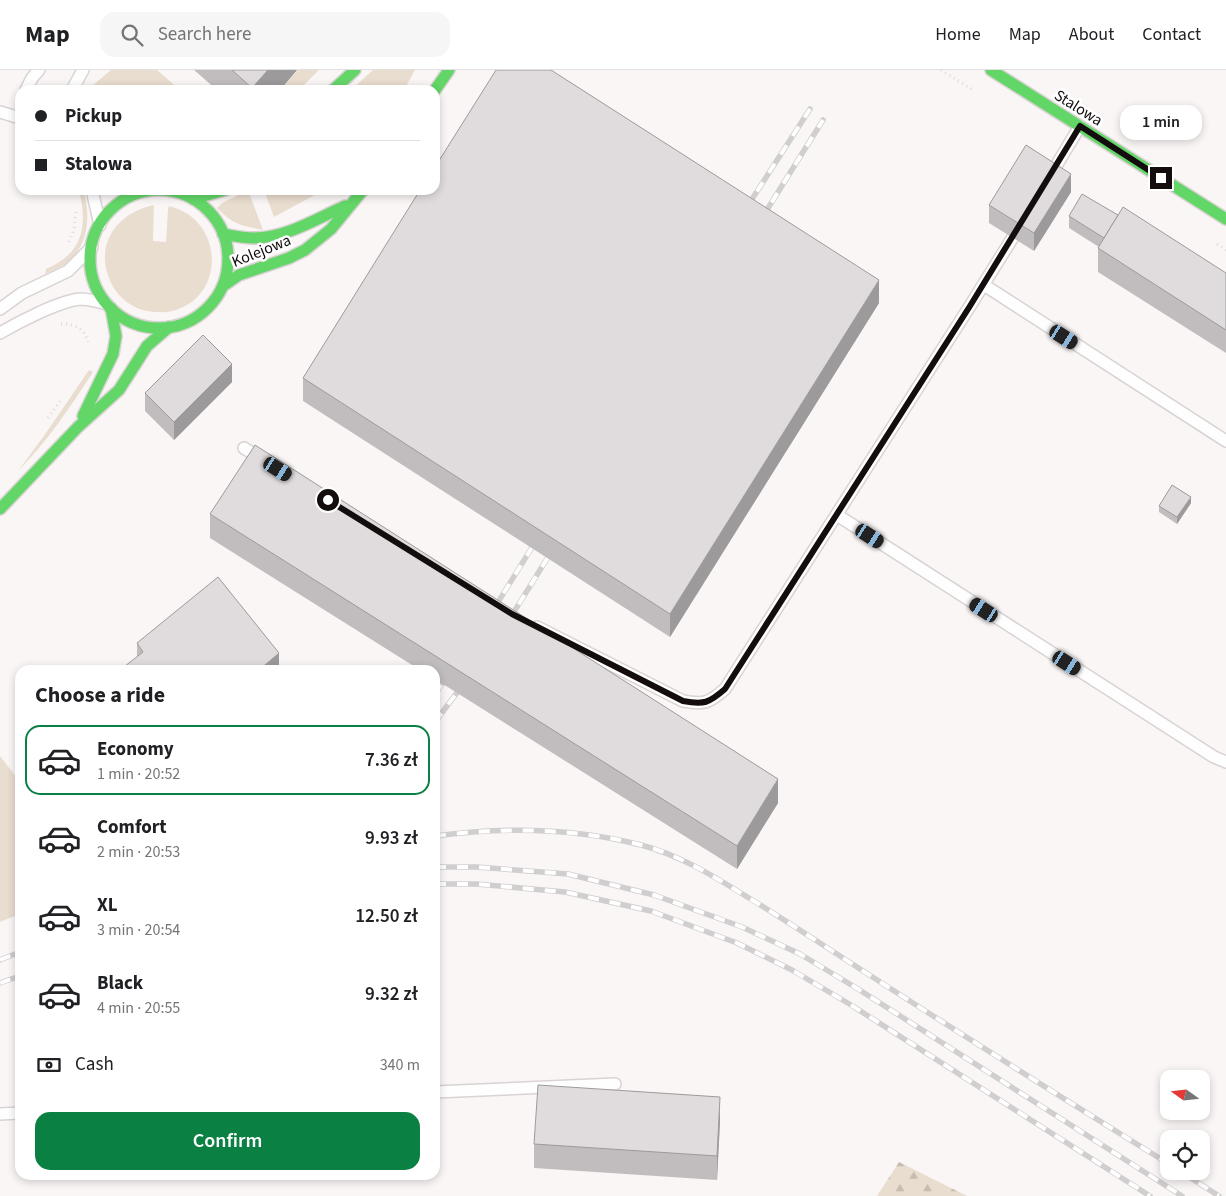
<!DOCTYPE html>
<html lang="en">
<head>
<meta charset="utf-8">
<style>
  :root { --surface:#fff; --page:#f6f6f6; --text:#202124; --muted:#757577; --line:#e0e0e0; --accent:#0b8043 }
  body { margin:0; font-family:"Source Sans 3",sans-serif; background:var(--page); color:var(--text); height:100vh; display:flex; flex-direction:column; font-size:19px; white-space:nowrap }
  * { box-sizing:border-box; margin:0 }
  p { font-size:16px; color:var(--muted) }
  .icon { flex:none; width:28px; height:28px; fill:none; stroke:currentColor; stroke-width:2; stroke-linecap:round; stroke-linejoin:round }
  .map { position:relative; flex:1; overflow:hidden }
  .panel { position:absolute; left:15px; top:595px; width:425px; height:515px; display:flex; flex-direction:column; background:var(--surface); border-radius:15px; box-shadow:0 2px 8px #0003 }
  .panel>* { flex:none }
  .hud { position:absolute; left:15px; top:15px; width:425px; height:110px; border-radius:15px; box-shadow:0 2px 8px #0003; display:grid; align-content:center; height:110px; padding:0 20px; background:var(--surface) }
  .needle { width:32px; rotate:285deg }
  .controls { position:absolute; left:1160px; top:1000px; display:grid; gap:10px }
  .controls a { display:grid; place-items:center; width:50px; height:50px; border-radius:10px; background:var(--surface); box-shadow:0 2px 8px #0003; font-size:25px }
  .end { position:absolute; width:22px; height:22px; margin:-11px; border:6px solid #130d0e; background:#fff; box-shadow:0 0 0 2px #fff }
  .from { border-radius:50% }
  .bubble { position:absolute; height:35px; border-radius:15px; background:var(--surface); box-shadow:0 2px 8px #0003; font-size:16px; font-weight:600; line-height:35px; text-align:center }
  .car { position:absolute; width:15px; height:30px; margin:-15px -8px; border-radius:6px; box-shadow:0 0 4px 1px #0007; background:linear-gradient(#222 24%,#8ab4d8 0 40%,#222 0 76%,#8ab4d8 0 86%,#222 0) }
  .hud b { display:flex; align-items:center; gap:18px; height:48px; font-size:19px }
  .hud b+b { border-top:1px solid var(--line) }
  .hud i { width:12px; height:12px; background:var(--text) }
  ul { padding:0; list-style:none }
  li { display:flex; align-items:center; gap:15px; height:70px; margin:0 10px 8px; padding:0 10px; border:2px solid transparent; border-radius:15px }
  li div { flex:1 }
  li b { display:block; font-size:19px }
  li em { font-style:normal; font-weight:600 }
  li.current { border-color:var(--accent) }
  li>.icon { width:45px; height:45px; stroke-width:1.5 }
  h2 { padding:0 20px; font-size:22px; line-height:60px }
  .pay { display:flex; align-items:center; gap:12px; height:55px; padding:0 20px; font-size:19px }
  .pay p { margin-inline-start:auto }
  .button { display:flex; gap:10px; margin-top:auto; padding:10px 20px }
  .button a { flex:1; height:58px; border-radius:15px; background:var(--accent); color:#fff; font-size:20px; font-weight:600; line-height:58px; text-align:center }
  header { display:flex; align-items:center; gap:30px; box-sizing:border-box; height:70px; padding:0 25px; background:var(--surface); border-bottom:1px solid var(--line) }
  header strong { font-size:24px }
  nav { display:flex; gap:28px; margin-inline-start:auto; font-size:18px }
  .search { width:350px; height:45px; background:var(--page); display:flex; align-items:center; gap:12px; box-sizing:border-box; padding:0 18px; border-radius:15px; color:var(--muted); font-size:19px }
  .map>svg:first-child { display:block }
  .green { fill:#e9ddcf }
  .forest { fill:url(#forest-firs) }
  .lines { fill:none; stroke-linecap:round; stroke-linejoin:round }
  .lane-casing { stroke:#d9d3d3; stroke-width:14 }
  .fast-casing { stroke:#d9d3d3; stroke-width:14 }
  .path { stroke:#dcd9d9; stroke-width:3; stroke-dasharray:1 4; stroke-linecap:butt }
  .lane { stroke:#fefefe; stroke-width:11 }
  .fast { stroke:#63d668; stroke-width:11 }
  .rail-casing { stroke:#d0cece; stroke-width:5.5 }
  .rail { stroke:#fff; stroke-width:4; stroke-dasharray:11; stroke-linecap:butt }
  .wall { fill:#c1bdbe }
  .shaded-wall { fill:#9d9a9b }
  .building { fill:#e0dcdd; stroke:#9d9a9b }
  .route { stroke:#130d0e; stroke-width:6 }
  .labels { text-anchor:middle; stroke-width:5; stroke-linejoin:round; paint-order:stroke }
  .street-label { font-size:16px; fill:#130d0e; stroke:#fff }
</style>
</head>
<body>
<header>
<strong>Map</strong>
<div class="search"><svg class="icon" aria-label="search" viewBox="0 0 24 24"><circle cx="10" cy="10" r="6"/><path d="M15 15l6 6"/></svg>Search here</div>
<nav><a>Home</a><a>Map</a><a>About</a><a>Contact</a></nav>
</header>
<div class="map">
<svg width="1226" height="1126" viewBox="0 0 1226 1126">
  <defs>
    <pattern id="forest-firs" width="22" height="20" patternUnits="userSpaceOnUse" patternTransform="scale(1.25)"><rect width="22" height="20" fill="#e9ddcf"/><path d="M5 1l3.5 6h-7zM16 11l3.5 6h-7z" fill="#c7bcb1"/></pattern>
  </defs>
  <rect width="100%" height="100%" fill="#fbf6f6"/>
  <!-- green -->
  <g class="green">
    <polygon points="111,0 157,0 180,20 87,20"/>
    <polygon points="298,0 319,0 299,20 280,20"/>
    <polygon points="373,0 415,0 404,20 351,20"/>
    <path d="M79,120H83C91,143 89,174 69,191C62,197 53,200 45,204L46,199C83,183 88,157 79,120Z"/>
    <path d="M246,120H248L263,160C240,155 234,155 217,138C223,130 238,127 246,120Z"/>
    <polygon points="264,120 324,120 274,147"/>
    <path d="M154,135L153,171L166,172L168,139L169,136C227,150 226,233 167,242C157,243 146,242 137,238C124,232 114,222 109,208C95,172 119,142 154,135Z"/>
    <path d="M89,300L93,302C71,336 47,372 18,401L46,363Z"/>
    <polygon points="0,686 20,712 20,844 0,852"/>
  </g>
  <!-- forest -->
  <polygon class="forest" points="899,1092 967,1126 877,1126"/>
  <g class="lines">
    <defs>
      <g id="lane">
        <polyline points="26,20 32,8 39,0"/>
        <polyline points="72,20 83,0"/>
        <polyline points="0,42 20,48"/>
        <polyline points="1050,106 1080,56"/>
        <polyline points="92,120 100,155"/>
        <polyline points="984,215 1226,371"/>
        <polyline points="0,239 22,223 68,201 92,177"/>
        <path d="M0,263C19,252 59,231 80,229C90,229 98,232 107,234"/>
        <polyline points="244,378 263,390"/>
        <polyline points="837,445 1214,687 1226,692"/>
        <path d="M537,557L683,631C704,635 709,633 725,619L970,236L1020,156"/>
        <polyline points="435,1022 615,1014"/>
        <polyline points="0,1044 20,1043"/>
      </g>
      <g id="fast">
        <polyline points="991,0 1226,149"/>
        <polyline points="333,20 355,0"/>
        <polyline points="435,20 449,0"/>
        <circle cx="159" cy="189" r="69"/>
        <polyline points="193,129 225,120"/>
        <path d="M223,164C233,166 243,168 254,168C286,168 316,149 345,136"/>
        <polyline points="223,216 239,205 289,188 305,180 331,159 363,120"/>
        <polyline points="83,346 113,284 116,266 111,238"/>
        <polyline points="0,439 78,357 119,320 147,276 169,257"/>
      </g>
    </defs>
    <!-- lane casing -->
    <use href="#lane" class="lane-casing"/>
    <!-- fast casing -->
    <use href="#fast" class="fast-casing"/>
    <!-- path -->
    <g class="path">
      <polyline points="941,0 973,20"/>
      <polyline points="69,172 74,159 76,140"/>
      <polyline points="1217,174 1226,180"/>
      <path d="M61,254C74,253 85,259 88,272"/>
      <polyline points="48,348 60,331"/>
    </g>
    <!-- lane -->
    <use href="#lane" class="lane"/>
    <!-- fast -->
    <use href="#fast" class="fast"/>
    <defs>
      <g id="rail">
        <polyline points="745,140 810,39"/>
        <polyline points="760,151 823,50"/>
        <polyline points="492,542 539,466"/>
        <polyline points="507,553 555,476"/>
        <polyline points="435,624 451,602"/>
        <polyline points="435,652 465,612"/>
        <path d="M435,766C502,757 575,758 641,775C680,785 715,807 749,828C790,853 830,880 871,906C970,970 1069,1032 1169,1094"/>
        <polyline points="435,797 477,797 568,804 654,825 742,857 800,884 858,919 1182,1126"/>
        <polyline points="435,814 476,814 565,822 651,841 737,873 792,900 851,935 1150,1126"/>
        <polyline points="0,890 20,882"/>
        <polyline points="0,913 20,906"/>
        <polyline points="1180,1101 1219,1126"/>
      </g>
    </defs>
    <!-- rail casing -->
    <use href="#rail" class="rail-casing"/>
    <!-- rail -->
    <use href="#rail" class="rail"/>
  </g>
  <!-- wall -->
  <g class="wall">
    <polygon points="194,0 297,0 280,20 217,20"/>
    <polygon points="1071,122 1034,181 989,153 989,135"/>
    <polygon points="1118,145 1226,203 1226,283 1098,202 1098,178 1099,177 1069,158 1069,146"/>
    <polygon points="879,233 670,567 303,331 303,308"/>
    <polygon points="232,312 174,370 145,341 145,323"/>
    <polygon points="1191,433 1177,454 1159,442 1159,436"/>
    <polygon points="210,444 778,733 737,799 435,609 435,600 420,600 210,468"/>
    <polygon points="137,573 279,600 137,587"/>
    <polygon points="720,1051 717,1110 534,1098 534,1074"/>
  </g>
  <!-- shaded-wall -->
  <g class="shaded-wall">
    <polygon points="268,0 297,0 280,20 252,20 252,18"/>
    <polygon points="1071,104 1071,122 1034,181 1034,163"/>
    <polygon points="879,210 879,233 670,567 670,544"/>
    <polygon points="232,294 232,312 174,370 174,352"/>
    <polygon points="1191,427 1191,433 1177,454 1177,447"/>
    <polygon points="279,583 279,600 259,600"/>
    <polygon points="778,709 778,733 737,799 737,776"/>
    <polygon points="720,1027 720,1051 717,1110 717,1086"/>
  </g>
  <!-- building -->
  <g class="building">
    <polygon points="232,0 268,0 252,18"/>
    <polygon points="496,0 551,0 879,210 670,544 303,308 420,120 435,120 435,97"/>
    <polygon points="1026,75 1071,104 1034,163 989,135"/>
    <polygon points="1082,124 1118,145 1104,168 1069,146"/>
    <polygon points="1123,137 1226,203 1226,260 1098,178"/>
    <polygon points="203,265 232,294 174,352 145,323"/>
    <polygon points="255,375 778,709 737,776 210,444"/>
    <polygon points="1172,415 1191,427 1177,447 1159,436"/>
    <polygon points="218,507 279,583 259,600 120,600 143,582 137,573"/>
    <polygon points="538,1015 720,1027 717,1086 534,1074"/>
  </g>
  <g class="lines">
    <!-- route -->
    <path class="route" d="M328,430L512,544L683,631C704,635 709,633 725,619L970,236L1080,56L1161,108"/>
  </g>
  <g class="labels">
    <!-- street labels -->
    <g class="street-label">
      <text transform="translate(1079 37) rotate(32)" y="6">Stalowa</text>
      <text transform="translate(261 180) rotate(-22)" y="6">Kolejowa</text>
    </g>
  </g>
</svg>
<div class="controls">
<a><svg class="needle" viewBox="-14 -14 28 28"><path d="M0-13l5 13h-10z" fill="#e53935"/><path d="M0 13l5-13h-10z" fill="#757577"/></svg></a>
<a><svg class="icon" aria-label="locate" viewBox="0 0 24 24"><circle cx="12" cy="12" r="6"/><path d="M12 2v4M12 18v4M2 12h4M18 12h4"/></svg></a>
</div>
<i class="end from" style="left:328px;top:430px"></i>
<i class="end" style="left:1161px;top:108px"></i>
<div class="bubble" style="left:1120px;top:35px;width:82px">1 min</div>
<i class="car" style="left:1064px;top:267px;rotate:123deg"></i>
<i class="car" style="left:278px;top:399px;rotate:122deg"></i>
<i class="car" style="left:870px;top:466px;rotate:123deg"></i>
<i class="car" style="left:984px;top:540px;rotate:303deg"></i>
<i class="car" style="left:1067px;top:593px;rotate:123deg"></i>
<div class="hud">
<b><i class="from"></i>Pickup</b>
<b><i></i>Stalowa</b>
</div>
<section class="panel">
<h2>Choose a ride</h2>
<ul>
<li class="current"><svg class="icon" aria-label="car" viewBox="0 0 24 24"><path d="M5 17H2v-5l4-1 3-4h7l3 4 3 1v5h-3M9 17h6M6 11h13"/><circle cx="7" cy="17" r="2"/><circle cx="17" cy="17" r="2"/></svg><div><b>Economy</b><p>1 min · 20:52</p></div><em>7.36 zł</em></li>
<li><svg class="icon" aria-label="car" viewBox="0 0 24 24"><path d="M5 17H2v-5l4-1 3-4h7l3 4 3 1v5h-3M9 17h6M6 11h13"/><circle cx="7" cy="17" r="2"/><circle cx="17" cy="17" r="2"/></svg><div><b>Comfort</b><p>2 min · 20:53</p></div><em>9.93 zł</em></li>
<li><svg class="icon" aria-label="car" viewBox="0 0 24 24"><path d="M5 17H2v-5l4-1 3-4h7l3 4 3 1v5h-3M9 17h6M6 11h13"/><circle cx="7" cy="17" r="2"/><circle cx="17" cy="17" r="2"/></svg><div><b>XL</b><p>3 min · 20:54</p></div><em>12.50 zł</em></li>
<li><svg class="icon" aria-label="car" viewBox="0 0 24 24"><path d="M5 17H2v-5l4-1 3-4h7l3 4 3 1v5h-3M9 17h6M6 11h13"/><circle cx="7" cy="17" r="2"/><circle cx="17" cy="17" r="2"/></svg><div><b>Black</b><p>4 min · 20:55</p></div><em>9.32 zł</em></li>
</ul>
<div class="pay"><svg class="icon" aria-label="cash" viewBox="0 0 24 24"><path d="M3 7h18v10H3z"/><circle cx="12" cy="12" r="2"/></svg>Cash<p>340 m</p></div>
<div class="button"><a>Confirm</a></div>
</section>
</div>
</body>
</html>
